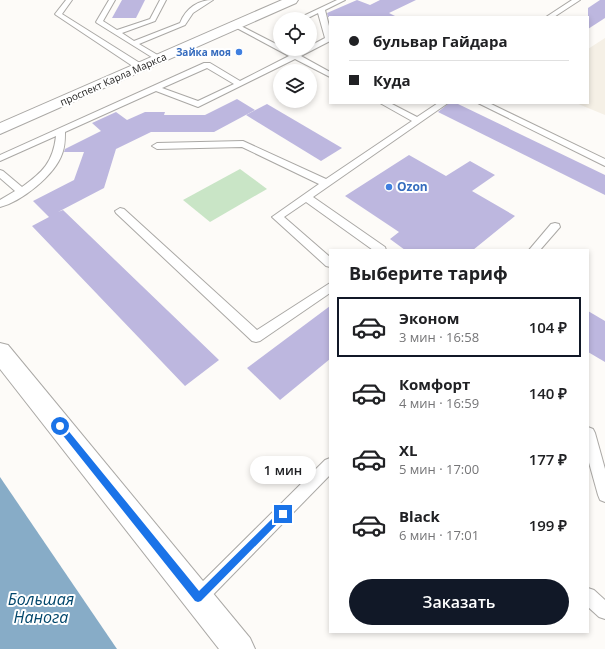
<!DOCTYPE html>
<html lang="ru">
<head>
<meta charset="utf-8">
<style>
  :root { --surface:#fff; --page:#f2f2f2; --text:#202124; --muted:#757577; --line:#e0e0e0; --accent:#111827 }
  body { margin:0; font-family:"Open Sans",sans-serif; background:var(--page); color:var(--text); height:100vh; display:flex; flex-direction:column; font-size:15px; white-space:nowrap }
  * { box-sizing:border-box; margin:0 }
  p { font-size:13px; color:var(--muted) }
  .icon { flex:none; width:22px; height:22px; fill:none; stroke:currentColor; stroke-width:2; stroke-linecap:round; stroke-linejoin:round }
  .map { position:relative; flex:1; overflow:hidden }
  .details { position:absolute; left:329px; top:249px; width:260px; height:384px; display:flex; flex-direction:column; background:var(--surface); border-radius:0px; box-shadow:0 2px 6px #0003 }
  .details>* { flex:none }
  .banner { position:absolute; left:329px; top:16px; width:260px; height:88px; border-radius:0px; box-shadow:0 2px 6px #0003; display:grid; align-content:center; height:88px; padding:0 20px; background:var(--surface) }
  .tools { position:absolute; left:273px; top:12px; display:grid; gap:8px }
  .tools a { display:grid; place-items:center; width:44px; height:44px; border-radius:50%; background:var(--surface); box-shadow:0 2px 6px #0003; font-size:20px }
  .end { position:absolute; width:18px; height:18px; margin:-9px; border:5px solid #1a73e8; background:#fff; box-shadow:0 0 0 2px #fff }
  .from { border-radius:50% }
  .bubble { position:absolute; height:28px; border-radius:14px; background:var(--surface); box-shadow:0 2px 6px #0003; font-size:13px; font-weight:600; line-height:28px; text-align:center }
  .banner b { display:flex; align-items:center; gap:14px; height:38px; font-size:15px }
  .banner b+b { border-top:1px solid var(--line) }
  .banner i { width:10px; height:10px; background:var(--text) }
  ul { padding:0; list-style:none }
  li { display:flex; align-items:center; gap:12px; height:60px; margin:0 8px 6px; padding:0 12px; border:2px solid transparent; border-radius:0px }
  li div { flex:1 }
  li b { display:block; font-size:15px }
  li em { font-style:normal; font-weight:600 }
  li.selected { border-color:var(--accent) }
  li>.icon { width:36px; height:36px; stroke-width:1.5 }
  h2 { padding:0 20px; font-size:18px; line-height:48px }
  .primary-button { display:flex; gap:8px; margin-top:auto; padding:8px 20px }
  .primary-button a { flex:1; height:46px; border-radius:24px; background:var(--accent); color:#fff; font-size:16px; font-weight:600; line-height:46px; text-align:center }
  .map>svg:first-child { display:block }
  .built { fill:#f5f0e6 }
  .green { fill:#c9e5c6 }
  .water { fill:#87acc7 }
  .building { fill:#bdb7df }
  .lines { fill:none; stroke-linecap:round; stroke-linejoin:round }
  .lane-casing { stroke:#aaa8a5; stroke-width:2 }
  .secondary-casing { stroke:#aaa8a5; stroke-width:2 }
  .lane { fill:#fff; fill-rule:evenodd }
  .secondary { fill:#fff; fill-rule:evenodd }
  .route { fill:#1a73e8 }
  .shop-dot { fill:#3f7fe0; stroke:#fff; stroke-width:1.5 }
  .labels { text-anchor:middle; stroke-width:4; stroke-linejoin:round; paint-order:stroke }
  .far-shop-label { font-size:10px; font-weight:bold; fill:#366cbe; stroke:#fff; text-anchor:end }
  .far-street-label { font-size:10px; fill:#222120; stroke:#fff }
  .shop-label { font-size:12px; font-weight:bold; fill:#366cbe; stroke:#fff; text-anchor:start }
  .near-water-label { font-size:16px; font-style:italic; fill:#01466b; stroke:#fff }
</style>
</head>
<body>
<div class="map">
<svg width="605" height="649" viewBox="0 0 605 649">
  <rect width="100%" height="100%" fill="#fdfbf8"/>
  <!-- built -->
  <polygon class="built" points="605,38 605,115 576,103 588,103 588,49"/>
  <!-- green -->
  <polygon class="green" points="240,169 267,189 210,222 183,200"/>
  <!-- water -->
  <polygon class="water" points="0,477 117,649 0,649"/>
  <!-- building -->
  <g class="building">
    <polygon points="122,0 145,0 136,18 112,18"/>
    <polygon points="357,0 370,5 380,0 416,0 389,13 397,17 328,17 327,13"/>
    <polygon points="600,0 605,0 605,18 588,29 588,8"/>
    <polygon points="237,99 255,110 214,132 151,132 116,149 104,188 58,212 63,210 219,360 185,386 32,226 49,217 33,201 74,180 84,152 64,152 65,149 101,131 92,123 116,112 127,120 145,112 165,112 164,115 205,115"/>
    <polygon points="449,103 456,103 605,175 605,195 438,112"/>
    <polygon points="267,104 342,148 321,161 246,115"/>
    <polygon points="409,155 446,176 470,161 495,175 472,191 515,216 473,250 405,250 390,239 399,232 345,196"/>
    <polygon points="330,306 330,359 280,400 247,368"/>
    <polygon points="588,311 605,321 605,362 588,352"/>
  </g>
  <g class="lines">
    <defs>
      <g id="lane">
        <polygon points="66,0 72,0 62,14 143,65 143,69 137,69 56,15 55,14"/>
        <path d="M109,0H115L103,21L117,30L150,19L160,0H166L155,21L122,33L134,41L180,23C186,8 198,0 213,0L193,13L185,25L139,44L161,57L162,59L158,61L97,23L96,22Z"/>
        <path d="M337,0H345L325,10L330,30V41L301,56L330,72V77L295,59L198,107L156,91L65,132C65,139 65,147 62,154C55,175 21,202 0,207V200L15,191L0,178V170L3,171L22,187C43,172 53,162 56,136L0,161V155L204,63H210L240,81L289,56L233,26V24H237L280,46V49H287L295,53L303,49H310V46L325,38L318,13L306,19H297ZM207,68L234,84L198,101L162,88Z"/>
        <polygon points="572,0 580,0 554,17 546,17"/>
        <polygon points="380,103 390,103 417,117 438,103 448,103 313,197 385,247 386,250 373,250 306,202 284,217 330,257 330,267 326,266 272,217 319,184 242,147 157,149 152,146 157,143 243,141 326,179 412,121"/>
        <polygon points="478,103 489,103 605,159 605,166"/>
        <polygon points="120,208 124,209 257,330 330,283 330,293 260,341 256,342 252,341 116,213 115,211"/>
        <polygon points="555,223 559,224 560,227 540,250 529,250 551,224"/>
        <polygon points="588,427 593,429 595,433 605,469 605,502 600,500 598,495 588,459"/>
        <polygon points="330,458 330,475 204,604 198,606 192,604 190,598 192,592 325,460"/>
        <polygon points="588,588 594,590 605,600 605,619 599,617 588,607"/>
      </g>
      <g id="secondary">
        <polygon points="282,0 298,0 296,3 0,134 0,123"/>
        <polygon points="0,343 8,345 250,638 255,649 219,649 0,369"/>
      </g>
    </defs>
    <!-- lane casing -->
    <use href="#lane" class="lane-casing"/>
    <!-- secondary casing -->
    <use href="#secondary" class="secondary-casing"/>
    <!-- lane -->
    <use href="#lane" class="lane"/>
    <!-- secondary -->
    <use href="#secondary" class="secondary"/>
  </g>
  <!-- route -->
  <polygon class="route" points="60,422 62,423 199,591 280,511 283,510 286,511 287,514 201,601 198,602 195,601 57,428 56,426"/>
  <!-- markers -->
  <g class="shop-dot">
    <circle cx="239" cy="52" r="4"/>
    <circle cx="389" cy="187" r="4"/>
  </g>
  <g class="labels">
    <!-- far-shop labels -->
    <g class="far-shop-label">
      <text x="231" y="56">Зайка моя</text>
    </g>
    <!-- far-street labels -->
    <g class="far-street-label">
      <text transform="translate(113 79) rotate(-24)" y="4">проспект Карла Маркса</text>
    </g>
    <!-- shop labels -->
    <g class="shop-label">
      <text x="397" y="191">Ozon</text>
    </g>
    <!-- near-water labels -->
    <g class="near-water-label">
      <text x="41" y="605">Большая<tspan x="41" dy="18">Нанога</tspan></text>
    </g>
  </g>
</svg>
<div class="tools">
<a><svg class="icon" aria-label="locate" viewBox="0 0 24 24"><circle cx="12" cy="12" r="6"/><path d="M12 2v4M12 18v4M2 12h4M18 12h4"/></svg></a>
<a><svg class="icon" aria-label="layers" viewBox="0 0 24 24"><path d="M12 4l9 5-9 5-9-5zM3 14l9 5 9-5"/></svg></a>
</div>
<i class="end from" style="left:60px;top:426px"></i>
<i class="end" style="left:283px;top:514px"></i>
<div class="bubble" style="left:250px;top:456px;width:66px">1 мин</div>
<div class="banner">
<b><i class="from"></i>бульвар Гайдара</b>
<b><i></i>Куда</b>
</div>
<section class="details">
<h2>Выберите тариф</h2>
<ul>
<li class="selected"><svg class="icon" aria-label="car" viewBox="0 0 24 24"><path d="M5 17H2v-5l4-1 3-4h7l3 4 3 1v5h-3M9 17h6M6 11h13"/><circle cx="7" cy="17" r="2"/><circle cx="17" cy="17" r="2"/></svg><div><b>Эконом</b><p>3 мин · 16:58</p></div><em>104 ₽</em></li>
<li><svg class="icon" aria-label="car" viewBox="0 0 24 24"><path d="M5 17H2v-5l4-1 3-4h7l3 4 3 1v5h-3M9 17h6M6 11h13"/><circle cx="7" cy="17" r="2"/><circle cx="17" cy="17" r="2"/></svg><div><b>Комфорт</b><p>4 мин · 16:59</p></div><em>140 ₽</em></li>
<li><svg class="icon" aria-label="car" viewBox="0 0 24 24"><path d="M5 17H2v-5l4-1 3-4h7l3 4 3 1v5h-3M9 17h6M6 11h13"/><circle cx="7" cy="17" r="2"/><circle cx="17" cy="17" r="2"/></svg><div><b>XL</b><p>5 мин · 17:00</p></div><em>177 ₽</em></li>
<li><svg class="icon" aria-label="car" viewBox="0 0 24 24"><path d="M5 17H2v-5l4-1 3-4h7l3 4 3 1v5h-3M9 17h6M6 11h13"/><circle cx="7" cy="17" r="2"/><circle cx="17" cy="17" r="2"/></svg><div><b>Black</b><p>6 мин · 17:01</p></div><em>199 ₽</em></li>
</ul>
<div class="primary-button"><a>Заказать</a></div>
</section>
</div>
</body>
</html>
